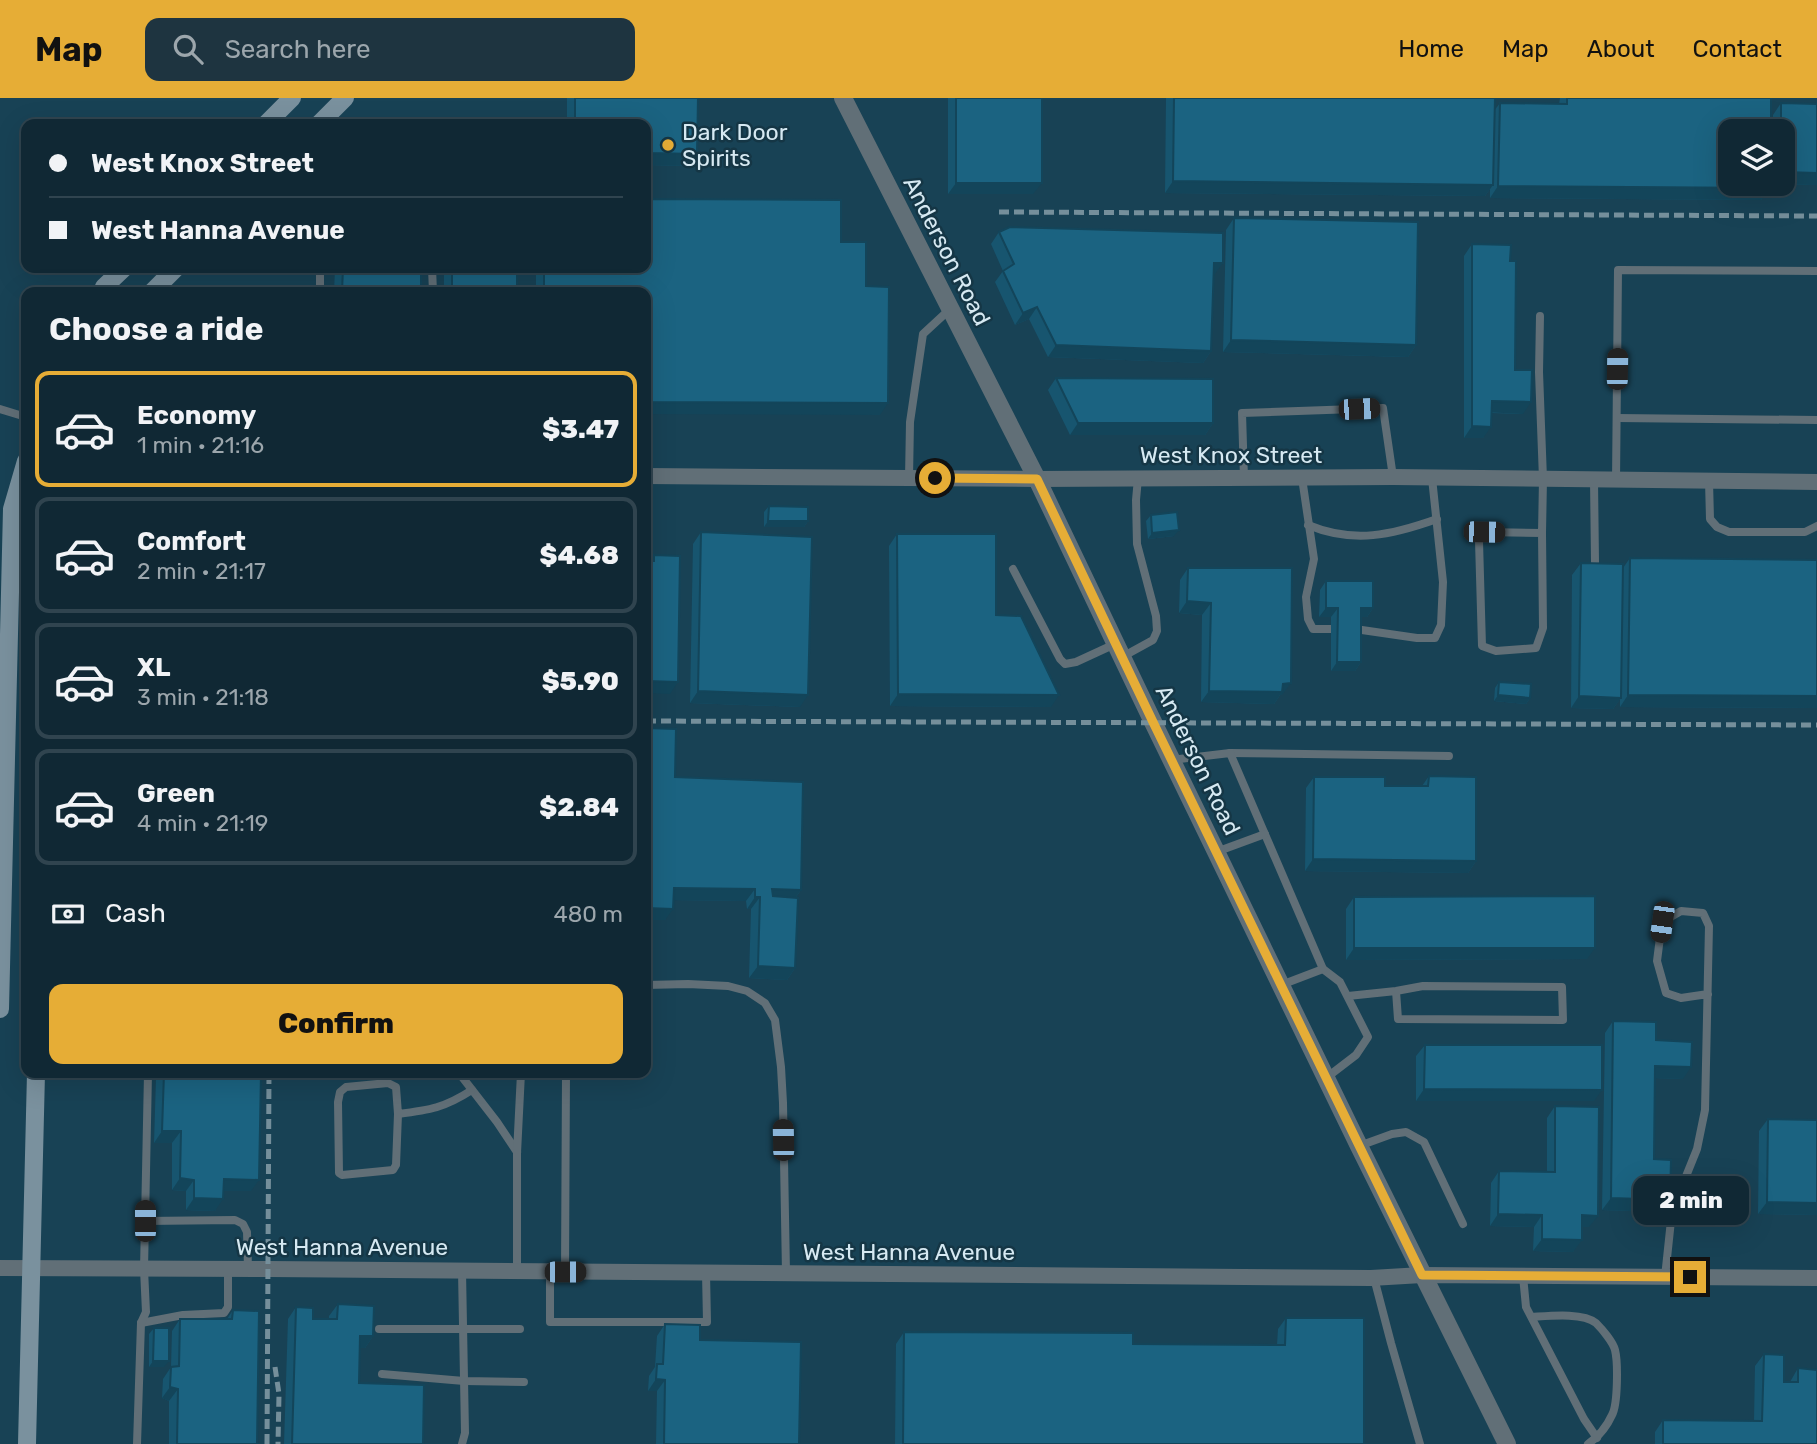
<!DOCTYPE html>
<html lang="en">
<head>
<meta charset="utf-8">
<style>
  :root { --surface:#102834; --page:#1e3440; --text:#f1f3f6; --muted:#9ca6ac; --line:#30444f; --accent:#e6ad36 }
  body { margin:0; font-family:Rubik,sans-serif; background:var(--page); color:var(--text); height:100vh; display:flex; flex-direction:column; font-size:26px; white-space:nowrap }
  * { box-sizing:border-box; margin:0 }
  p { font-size:23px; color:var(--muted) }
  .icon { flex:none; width:38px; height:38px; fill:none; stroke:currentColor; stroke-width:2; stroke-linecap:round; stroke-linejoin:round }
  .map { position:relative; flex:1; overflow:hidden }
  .drawer { position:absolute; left:21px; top:189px; width:630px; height:791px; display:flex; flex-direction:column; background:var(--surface); border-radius:14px; box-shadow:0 7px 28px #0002,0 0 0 2px var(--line) }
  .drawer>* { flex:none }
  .top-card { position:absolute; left:21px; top:21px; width:630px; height:154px; border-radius:14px; box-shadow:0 7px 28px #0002,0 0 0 2px var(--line); display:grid; align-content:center; height:154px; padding:0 28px; background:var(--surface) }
  .buttons { position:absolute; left:1718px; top:21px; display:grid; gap:14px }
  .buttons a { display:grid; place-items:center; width:77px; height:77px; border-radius:14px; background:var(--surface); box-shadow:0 7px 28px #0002,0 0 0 2px var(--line); font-size:35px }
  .end { position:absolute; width:32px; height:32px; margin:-16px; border:9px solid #e6ad36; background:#111; box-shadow:0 0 0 4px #111 }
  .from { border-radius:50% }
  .bubble { position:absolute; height:49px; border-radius:14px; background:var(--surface); box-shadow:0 7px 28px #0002,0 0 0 2px var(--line); font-size:23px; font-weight:800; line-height:49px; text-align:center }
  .car { position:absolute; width:21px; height:42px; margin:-21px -10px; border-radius:9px; box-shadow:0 0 5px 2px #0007; background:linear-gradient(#222 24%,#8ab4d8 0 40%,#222 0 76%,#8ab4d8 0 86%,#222 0) }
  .top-card b { display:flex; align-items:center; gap:24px; height:66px; font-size:26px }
  .top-card b+b { border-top:2px solid var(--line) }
  .top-card i { width:18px; height:18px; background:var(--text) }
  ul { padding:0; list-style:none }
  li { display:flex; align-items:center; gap:21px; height:116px; margin:0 14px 10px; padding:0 14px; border:4px solid var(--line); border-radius:14px }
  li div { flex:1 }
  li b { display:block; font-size:26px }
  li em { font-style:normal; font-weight:800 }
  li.current { border-color:var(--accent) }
  li>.icon { width:63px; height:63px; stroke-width:1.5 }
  h2 { padding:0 28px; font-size:32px; line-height:84px }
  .pay { display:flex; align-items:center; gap:18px; height:77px; padding:0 28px; font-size:26px }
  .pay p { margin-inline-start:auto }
  .cta { display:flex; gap:14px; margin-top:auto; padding:14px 28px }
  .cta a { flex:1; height:80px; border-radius:14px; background:var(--accent); color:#111; font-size:28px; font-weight:800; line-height:80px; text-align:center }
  header { display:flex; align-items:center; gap:42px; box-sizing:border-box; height:98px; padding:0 35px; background:var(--accent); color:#111 }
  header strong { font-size:33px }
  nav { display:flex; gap:38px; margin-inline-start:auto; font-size:24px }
  .search { width:490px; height:63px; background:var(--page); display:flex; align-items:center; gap:18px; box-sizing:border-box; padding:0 24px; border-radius:14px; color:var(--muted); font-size:26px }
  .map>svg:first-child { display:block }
  .built { fill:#184255; fill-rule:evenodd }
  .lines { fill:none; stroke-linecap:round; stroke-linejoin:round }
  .service { stroke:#616f77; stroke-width:8 }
  .minor { stroke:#616f77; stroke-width:16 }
  .tertiary { stroke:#616f77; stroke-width:18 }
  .secondary { stroke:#7a919e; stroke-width:18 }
  .rail { stroke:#758f9b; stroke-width:5; stroke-dasharray:10 5; stroke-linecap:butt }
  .wall { fill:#17556f }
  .shaded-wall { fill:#13455a }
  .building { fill:#1b6381; stroke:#13455a; stroke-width:2 }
  .route { stroke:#e6ad36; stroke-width:9 }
  .poi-dot { fill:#e6ad36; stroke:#153645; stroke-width:2.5 }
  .labels { text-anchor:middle; stroke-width:5; stroke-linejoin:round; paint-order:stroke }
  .poi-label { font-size:23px; fill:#d6e9f2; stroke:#153645; text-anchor:start }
  .street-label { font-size:23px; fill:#d6e9f2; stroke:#153645 }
</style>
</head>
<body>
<header>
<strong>Map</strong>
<div class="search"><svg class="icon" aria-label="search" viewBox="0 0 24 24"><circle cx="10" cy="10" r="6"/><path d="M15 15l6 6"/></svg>Search here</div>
<nav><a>Home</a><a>Map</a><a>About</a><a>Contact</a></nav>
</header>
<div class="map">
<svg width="1817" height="1346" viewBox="0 0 1817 1346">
  <rect width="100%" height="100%" fill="#153645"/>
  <!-- built -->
  <path class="built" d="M0,0H1817V1346H0ZM26,26H646V170H26ZM1731,33H1783V86H1731ZM26,194H646V975H26Z"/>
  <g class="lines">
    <!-- service -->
    <g class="service">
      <polyline points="432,170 433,194"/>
      <polyline points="320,194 320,170"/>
      <polyline points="1540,218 1539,274 1543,381 1542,435 1484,434 1479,443 1482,548 1496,553 1536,550 1543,530 1542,435"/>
      <polyline points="0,311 26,319"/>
      <polyline points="1617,320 1817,322"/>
      <polyline points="909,380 910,324 923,236 949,212"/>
      <polyline points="1244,380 1242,315 1383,310 1393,379"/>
      <polyline points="1302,380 1314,461 1306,499 1308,521 1313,531 1331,531"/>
      <polyline points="1594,382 1595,464"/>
      <polyline points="1616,383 1618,172 1817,173"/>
      <polyline points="1709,383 1710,421 1717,429 1729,434 1805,434 1817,428"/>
      <path d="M1308,427C1354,446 1392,437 1437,421"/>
      <polyline points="1013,471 1060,561 1065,566 1076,564 1115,546"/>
      <polyline points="1355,531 1417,540 1435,540 1441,527 1443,484 1432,380"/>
      <polyline points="1122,559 1153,542 1157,533 1156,518 1137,446 1136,402 1138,380"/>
      <polyline points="1230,655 1449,658"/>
      <polyline points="1171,662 1230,655 1323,871 1340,884 1368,939 1356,957 1326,980"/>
      <polyline points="1216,754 1265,736"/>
      <polyline points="646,887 688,886 728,888 747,893 765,905 775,922 781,969 783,1005 786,1175"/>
      <polyline points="1281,887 1323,871"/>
      <polyline points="1348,898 1396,893 1423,888 1562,889 1563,922 1398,921 1396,893"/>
      <polyline points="148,975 145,1123 235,1122 243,1126 247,1134 248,1171"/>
      <polyline points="459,975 497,1024 517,1054"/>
      <path d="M398,1016L396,1067L393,1072L342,1077L339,1075L338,1004L340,994L346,989L388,985L396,989L398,1016C430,1012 444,1010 472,992"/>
      <polyline points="1359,1048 1392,1036 1406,1034 1424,1044 1463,1126"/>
      <polyline points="517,1173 517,1055 521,975"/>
      <polyline points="550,1173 550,1224 707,1224 706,1175"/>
      <polyline points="565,1174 566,975"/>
      <polyline points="1523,1178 1526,1209 1584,1321 1597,1340"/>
      <polyline points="1665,1179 1672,1113 1697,1051 1705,1012 1709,828 1703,815 1681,813 1662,824 1657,863 1666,895 1681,900 1708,896"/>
      <polyline points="1374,1180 1391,1245 1420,1346"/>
      <path d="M1532,1219C1548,1218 1583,1214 1596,1225C1602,1231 1613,1244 1615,1252C1618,1264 1618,1306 1612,1317C1607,1328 1598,1339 1588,1346"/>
      <polyline points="141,1225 183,1217 224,1215 228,1209 228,1171"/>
      <polyline points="379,1231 520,1231"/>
      <polyline points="382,1276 464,1283 524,1284"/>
      <polyline points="137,1346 141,1225 146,1214 144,1171 145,1123"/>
      <polyline points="462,1346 465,1335 462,1173"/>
    </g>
    <!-- minor -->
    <g class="minor">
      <polyline points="646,378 1037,381 1393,379 1817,384"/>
      <polyline points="0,1170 269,1171 1371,1180 1422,1177 1817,1180"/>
    </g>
    <!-- tertiary -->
    <polyline class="tertiary" points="843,0 1037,381 1153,624 1359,1048 1507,1346"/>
    <!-- secondary -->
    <g class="secondary">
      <polyline points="266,26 292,0"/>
      <polyline points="319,26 345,0"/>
      <polyline points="102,194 104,189 124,170"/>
      <polyline points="152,194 176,170"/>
      <polyline points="0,911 12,411 26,363"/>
      <polyline points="27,1346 36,975"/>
    </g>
    <!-- rail -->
    <g class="rail">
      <polyline points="999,114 1817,118"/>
      <polyline points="646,623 1817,627"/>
      <polyline points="275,1269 279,1296 278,1346"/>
      <polyline points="267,1346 269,975"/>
    </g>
  </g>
  <!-- wall -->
  <g class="wall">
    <polygon points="567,0 698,0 697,56 689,68 646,67 646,26 567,26"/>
    <polygon points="948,0 1042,0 1033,96 948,96"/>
    <polygon points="1166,0 1495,0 1494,13 1500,5 1559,6 1560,0 1771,0 1771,33 1731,33 1731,86 1783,86 1783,33 1773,33 1773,17 1781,5 1817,6 1817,87 1769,86 1769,90 1761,102 1490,100 1490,91 1485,98 1165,95"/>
    <polygon points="1234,120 1416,247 1408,259 1223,254 1226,132"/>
    <polygon points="999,134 1214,177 1213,177 1211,253 1203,265 1048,259 1029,221 1015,227 995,184 1003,173 991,146"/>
    <polygon points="841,144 866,188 880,317 646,194 536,194 536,170 646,170"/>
    <polygon points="1472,146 1510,163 1515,272 1523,316 1492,315 1483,340 1464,340 1464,158"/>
    <polygon points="335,170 421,170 421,194 334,194"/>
    <rect x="444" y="170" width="73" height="24"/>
    <polygon points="1056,280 1213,325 1205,337 1070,337 1048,292"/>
    <polygon points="769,408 808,423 804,429 764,429 764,414"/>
    <polygon points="1151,417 1174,438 1148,441 1146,423"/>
    <polygon points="701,434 800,609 690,605 693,446"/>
    <polygon points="897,436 1051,609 890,608 889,448"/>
    <polygon points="1630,460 1817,462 1817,610 1620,609 1620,601 1613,611 1571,610 1572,477 1581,465 1623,470"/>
    <polygon points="1188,470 1282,597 1280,597 1274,606 1201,604 1202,517 1179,515 1180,482"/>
    <polygon points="1326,483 1373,510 1367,519 1361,519 1361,564 1355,573 1331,573 1331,519 1319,519 1320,492"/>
    <polygon points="1499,584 1530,600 1526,606 1494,603 1495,590"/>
    <polygon points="1429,678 1476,763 1468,775 1305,773 1306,690 1314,679 1385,688 1422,688"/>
    <polygon points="675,679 801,792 796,799 795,870 787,882 749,880 751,811 747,811 746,803 673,802 665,822"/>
    <polygon points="1354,799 1587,861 1346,862 1346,811"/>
    <polygon points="1613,923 1656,942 1683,981 1655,980 1654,1061 1670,1102 1662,1114 1602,1112 1605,935"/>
    <polygon points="1425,947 1594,1003 1416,1003 1416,958"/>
    <polygon points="159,975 261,975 251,1093 223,1093 215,1113 186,1112 186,1093 172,1092 172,1045 154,1045 156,980"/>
    <polygon points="1555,1008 1589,1129 1582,1129 1573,1154 1533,1153 1534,1129 1490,1128 1491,1085 1499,1073 1547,1074 1547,1020"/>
    <polygon points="1768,1021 1817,1022 1817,1117 1758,1116 1759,1033"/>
    <polygon points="338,1206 373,1238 365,1250 360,1250 359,1285 423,1346 284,1346 288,1221 296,1209 313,1221 329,1221 329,1218"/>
    <polygon points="233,1212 257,1346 169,1346 169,1303 162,1300 163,1281 171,1269 172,1233 180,1221 227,1221"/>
    <polygon points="1286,1220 1364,1346 895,1346 896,1246 904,1234 1133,1246 1277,1247 1278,1231"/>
    <polygon points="665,1226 700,1242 799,1346 656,1346 657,1293 648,1293 649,1278 655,1269 657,1238"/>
    <polygon points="154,1230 164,1269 149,1269 149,1236"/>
    <polygon points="1764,1256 1784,1284 1790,1284 1798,1270 1817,1346 1655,1346 1655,1334 1663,1322 1754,1323 1755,1268"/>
  </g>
  <!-- shaded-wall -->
  <g class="shaded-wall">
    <polygon points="646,55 697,56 689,68 646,67"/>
    <polygon points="1783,74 1817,75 1817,87 1769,86 1783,86"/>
    <polygon points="1173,83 1493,87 1485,98 1165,95"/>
    <polygon points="956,85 1042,85 1033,96 948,96"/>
    <polygon points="1498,88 1769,90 1761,102 1490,100"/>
    <polygon points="1214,165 1223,165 1214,177 1205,177"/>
    <polygon points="1037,209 1029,221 1015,227 1023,215"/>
    <polygon points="1231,242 1416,247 1408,259 1223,254"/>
    <polygon points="1056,247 1211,253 1203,265 1048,259"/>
    <polygon points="1492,303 1531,304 1523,316 1484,314"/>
    <polygon points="646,304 888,305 880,317 646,316"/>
    <polygon points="1078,325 1213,325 1205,337 1070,337"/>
    <polygon points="1472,328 1491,329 1483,340 1464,340"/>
    <polygon points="768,423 808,423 804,429 764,429"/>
    <polygon points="1179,432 1174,438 1148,441 1152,435"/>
    <polygon points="1187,503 1211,505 1202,517 1179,515"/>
    <polygon points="1326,510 1338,510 1331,519 1319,519"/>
    <polygon points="1361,510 1373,510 1367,519 1355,519"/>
    <polygon points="1337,564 1361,564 1355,573 1331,573"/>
    <polygon points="646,583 678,584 670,596 646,595"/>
    <polygon points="1291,585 1282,597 1280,597 1274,606 1201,604 1209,593"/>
    <polygon points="698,593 808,597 800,609 690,605"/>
    <polygon points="898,596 1059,597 1051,609 890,608"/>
    <polygon points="1498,597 1530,600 1526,606 1494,603"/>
    <polygon points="1628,597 1817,598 1817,610 1620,609"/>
    <polygon points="1579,598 1621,600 1613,611 1571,610"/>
    <polygon points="1313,761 1476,763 1468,775 1305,773"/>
    <polygon points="674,790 755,791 746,803 665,802"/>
    <polygon points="772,791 801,792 793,803 764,803"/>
    <polygon points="755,799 760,799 751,811 747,811"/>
    <polygon points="646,810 673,811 665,822 646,822"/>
    <polygon points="1354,850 1595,850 1587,861 1346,862"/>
    <polygon points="758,868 795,870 787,882 749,880"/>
    <polygon points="1655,968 1691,969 1683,981 1647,980"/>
    <polygon points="1424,991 1602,992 1594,1003 1416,1003"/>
    <polygon points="162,1033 181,1033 172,1045 154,1045"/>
    <polygon points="180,1080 194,1082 186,1093 172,1092"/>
    <polygon points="224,1081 259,1082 251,1093 215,1093"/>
    <polygon points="194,1100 223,1101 215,1113 186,1112"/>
    <polygon points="1611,1100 1670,1102 1662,1114 1602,1112"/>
    <polygon points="1767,1104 1817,1105 1817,1117 1758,1116"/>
    <polygon points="1498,1116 1542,1117 1534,1129 1490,1128"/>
    <polygon points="1582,1117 1598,1118 1589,1129 1574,1129"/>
    <polygon points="1542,1141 1582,1142 1573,1154 1533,1153"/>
    <polygon points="360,1238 373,1238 365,1250 351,1250"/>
    <polygon points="153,1263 169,1263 164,1269 149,1269"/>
    <polygon points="656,1281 665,1282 657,1293 648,1293"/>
    <polygon points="170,1289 178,1291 169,1303 162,1300"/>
  </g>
  <!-- building -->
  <g class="building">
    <polygon points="575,0 698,0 697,56 646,55 646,26 575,26"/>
    <rect x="956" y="0" width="86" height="85"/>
    <polygon points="1174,0 1495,0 1493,87 1173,83"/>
    <polygon points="1567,0 1771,0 1771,33 1731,33 1731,86 1769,86 1769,90 1498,88 1500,5 1567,6"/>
    <polygon points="1781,5 1817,6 1817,75 1783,74 1783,33 1781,33"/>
    <polygon points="646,101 841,102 841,144 866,144 866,188 889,189 888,305 646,304 646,194 544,194 544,170 646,170"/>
    <polygon points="1234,120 1418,124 1416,247 1231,242"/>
    <polygon points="1010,129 1223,135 1223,165 1214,165 1211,253 1056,247 1037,209 1023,215 1003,173 1014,166 999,134"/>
    <polygon points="1472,146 1511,147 1510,163 1516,163 1515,272 1532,272 1531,304 1492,303 1491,329 1472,328"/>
    <polygon points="343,170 421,170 421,194 342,194"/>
    <rect x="452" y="170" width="65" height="24"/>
    <polygon points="1056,280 1213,281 1213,325 1078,325"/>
    <polygon points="769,408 808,409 808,423 768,423"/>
    <polygon points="1177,414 1179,432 1152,435 1151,417"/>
    <polygon points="701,434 812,439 808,597 698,593"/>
    <polygon points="897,436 996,436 996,517 1021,518 1059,597 898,596"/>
    <polygon points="654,457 680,458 678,584 646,583 646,463 654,463"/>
    <polygon points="1630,460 1817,462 1817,598 1628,597"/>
    <polygon points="1581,465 1623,466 1621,600 1579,598"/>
    <polygon points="1188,470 1292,470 1291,585 1283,586 1282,594 1209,593 1211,505 1187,503"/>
    <polygon points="1326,483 1373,483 1373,510 1361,510 1361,564 1337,564 1338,510 1326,510"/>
    <polygon points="1499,584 1531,586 1530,600 1498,597"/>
    <polygon points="646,630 676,631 675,679 803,684 801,792 772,791 773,798 798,800 795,870 758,868 760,799 755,799 755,791 674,790 673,811 646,810"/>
    <polygon points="1429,678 1476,679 1476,763 1313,761 1314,679 1385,679 1385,688 1428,688"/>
    <polygon points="1595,798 1595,850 1354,850 1354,799"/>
    <polygon points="1613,923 1656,924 1656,942 1692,944 1691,969 1655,968 1654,1061 1671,1062 1670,1102 1611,1100"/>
    <polygon points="1425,947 1602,947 1602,992 1424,991"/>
    <polygon points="164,975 261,975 259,1082 224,1081 223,1101 194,1100 194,1082 180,1080 181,1033 162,1033"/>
    <polygon points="1555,1008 1599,1009 1598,1118 1582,1117 1582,1142 1542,1141 1542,1117 1498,1116 1499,1073 1555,1074"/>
    <polygon points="1768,1021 1817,1022 1817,1105 1767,1104"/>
    <polygon points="338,1206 374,1208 373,1238 360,1238 359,1285 424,1287 423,1346 292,1346 296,1209 313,1210 313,1221 337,1221"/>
    <polygon points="233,1212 259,1213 257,1346 177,1346 178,1291 170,1289 171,1269 179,1268 180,1221 232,1221"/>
    <polygon points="1286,1220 1364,1220 1364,1346 903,1346 904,1234 1133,1235 1133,1246 1285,1247"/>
    <polygon points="665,1226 700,1227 700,1242 801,1244 799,1346 664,1346 665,1282 656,1281 657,1266 663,1266"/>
    <polygon points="154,1230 169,1230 169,1263 153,1263"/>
    <polygon points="1764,1256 1784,1257 1784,1284 1798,1284 1798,1270 1817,1272 1817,1346 1663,1346 1663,1322 1762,1323"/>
  </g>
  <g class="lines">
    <!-- route -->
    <polyline class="route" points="935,380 1037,381 1153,624 1422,1177 1690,1179"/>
  </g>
  <!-- markers -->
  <circle class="poi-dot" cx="668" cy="47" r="7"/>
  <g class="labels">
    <!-- poi labels -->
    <g class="poi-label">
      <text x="682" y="42">Dark Door<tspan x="682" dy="26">Spirits</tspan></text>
    </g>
    <!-- street labels -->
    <g class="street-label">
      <text transform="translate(947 153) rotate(63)" y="8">Anderson Road</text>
      <text x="1231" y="365">West Knox Street</text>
      <text transform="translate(1198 662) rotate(64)" y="8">Anderson Road</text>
      <text x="342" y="1157">West Hanna Avenue</text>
      <text x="909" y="1162">West Hanna Avenue</text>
    </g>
  </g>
</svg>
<div class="buttons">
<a><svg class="icon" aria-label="layers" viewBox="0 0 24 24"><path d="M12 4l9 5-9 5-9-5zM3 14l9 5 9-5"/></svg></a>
</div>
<i class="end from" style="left:935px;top:380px"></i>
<i class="end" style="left:1690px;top:1179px"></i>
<div class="bubble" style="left:1633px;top:1078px;width:116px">2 min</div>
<i class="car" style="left:1617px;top:271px;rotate:1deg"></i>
<i class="car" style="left:1359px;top:311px;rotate:88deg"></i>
<i class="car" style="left:1484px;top:434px;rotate:91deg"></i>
<i class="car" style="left:1662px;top:824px;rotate:188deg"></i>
<i class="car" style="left:783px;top:1042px;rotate:359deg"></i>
<i class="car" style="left:145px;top:1123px;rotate:0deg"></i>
<i class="car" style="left:565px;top:1174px;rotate:90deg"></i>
<div class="top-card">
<b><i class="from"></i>West Knox Street</b>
<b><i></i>West Hanna Avenue</b>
</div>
<section class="drawer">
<h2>Choose a ride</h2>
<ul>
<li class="current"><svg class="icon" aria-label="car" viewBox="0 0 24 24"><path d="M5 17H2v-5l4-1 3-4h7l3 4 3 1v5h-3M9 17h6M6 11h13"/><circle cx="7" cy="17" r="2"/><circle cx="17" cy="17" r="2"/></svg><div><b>Economy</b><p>1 min · 21:16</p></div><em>$3.47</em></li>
<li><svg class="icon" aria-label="car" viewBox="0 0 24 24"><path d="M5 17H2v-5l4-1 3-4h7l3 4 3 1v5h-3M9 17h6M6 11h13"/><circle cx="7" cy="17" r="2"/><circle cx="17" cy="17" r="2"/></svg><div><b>Comfort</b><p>2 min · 21:17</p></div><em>$4.68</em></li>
<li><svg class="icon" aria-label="car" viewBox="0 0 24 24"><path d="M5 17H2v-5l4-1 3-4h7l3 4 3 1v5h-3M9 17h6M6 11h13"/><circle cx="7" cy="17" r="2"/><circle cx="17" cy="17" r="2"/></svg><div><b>XL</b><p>3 min · 21:18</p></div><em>$5.90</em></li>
<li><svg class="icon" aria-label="car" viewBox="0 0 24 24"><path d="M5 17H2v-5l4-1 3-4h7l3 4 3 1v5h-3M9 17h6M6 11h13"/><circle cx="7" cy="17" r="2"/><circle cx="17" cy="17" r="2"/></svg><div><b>Green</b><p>4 min · 21:19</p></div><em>$2.84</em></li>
</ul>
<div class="pay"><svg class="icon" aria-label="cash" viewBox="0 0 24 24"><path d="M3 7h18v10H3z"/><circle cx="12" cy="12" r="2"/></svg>Cash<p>480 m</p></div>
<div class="cta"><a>Confirm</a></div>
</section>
</div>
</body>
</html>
